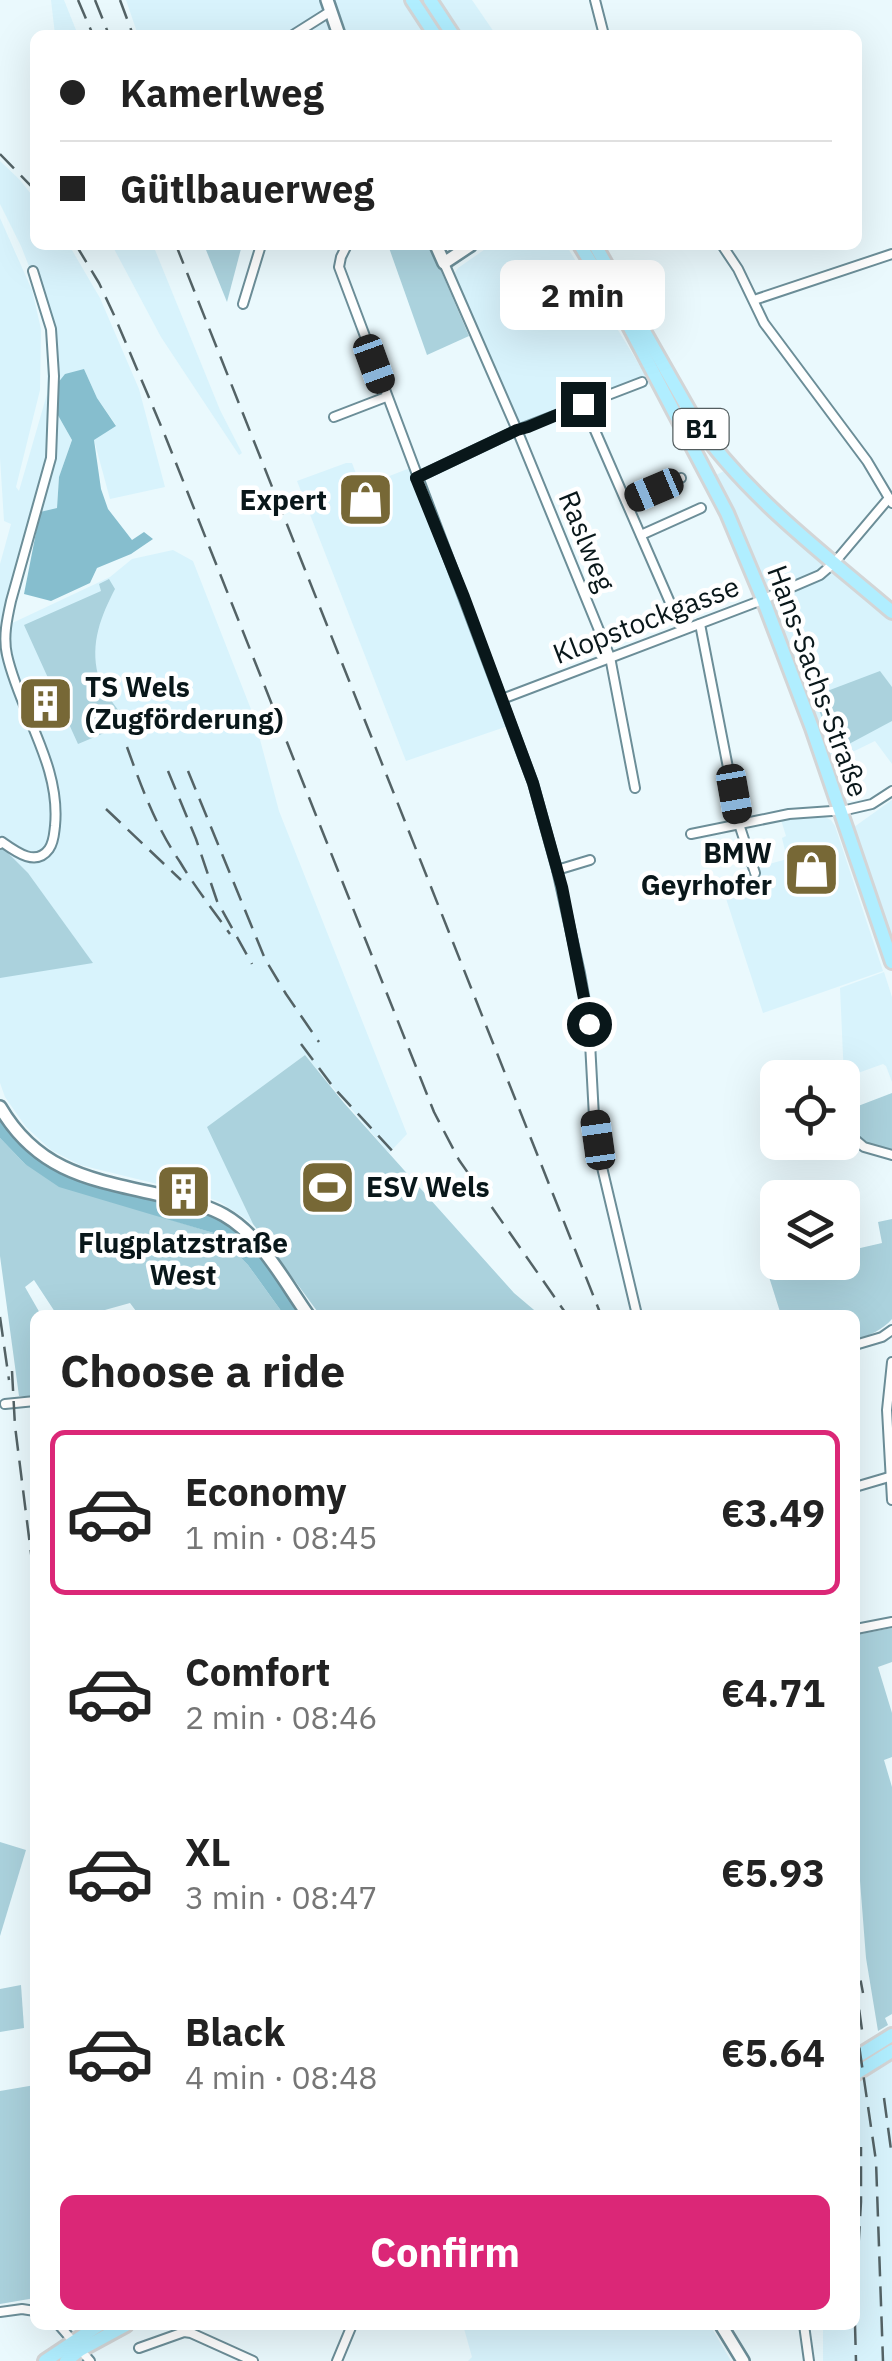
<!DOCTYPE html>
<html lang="en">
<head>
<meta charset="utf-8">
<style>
  :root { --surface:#fff; --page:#f2f2f2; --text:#222; --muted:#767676; --line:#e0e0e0; --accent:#db2777 }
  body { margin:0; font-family:"IBM Plex Sans",sans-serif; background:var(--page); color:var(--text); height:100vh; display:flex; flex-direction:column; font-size:38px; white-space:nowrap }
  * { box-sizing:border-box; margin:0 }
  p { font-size:32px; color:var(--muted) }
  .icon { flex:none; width:55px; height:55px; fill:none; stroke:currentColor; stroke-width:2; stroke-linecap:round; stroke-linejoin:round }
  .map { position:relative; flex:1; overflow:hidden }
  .panel { position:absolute; left:30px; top:1310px; width:830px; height:1020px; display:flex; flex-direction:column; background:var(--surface); border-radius:15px; box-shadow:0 10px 40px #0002 }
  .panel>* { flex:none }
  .banner { position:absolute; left:30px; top:30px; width:832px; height:220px; border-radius:15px; box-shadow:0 10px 40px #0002; display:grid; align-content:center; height:220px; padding:0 30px; background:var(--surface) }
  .controls { position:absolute; left:760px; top:1060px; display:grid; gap:20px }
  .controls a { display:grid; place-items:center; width:100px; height:100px; border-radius:15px; background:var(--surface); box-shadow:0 10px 40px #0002; font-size:50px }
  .end { position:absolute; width:45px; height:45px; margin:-22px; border:12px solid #09171a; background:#fff; box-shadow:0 0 0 5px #fff }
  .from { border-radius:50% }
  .bubble { position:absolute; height:70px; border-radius:15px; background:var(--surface); box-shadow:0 10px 40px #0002; font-size:32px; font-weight:700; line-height:70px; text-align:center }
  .car { position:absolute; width:30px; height:60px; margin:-30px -15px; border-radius:12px; box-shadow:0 0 8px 2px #0007; background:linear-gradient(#222 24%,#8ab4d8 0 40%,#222 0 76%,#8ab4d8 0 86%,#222 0) }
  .banner b { display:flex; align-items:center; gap:35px; height:95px; font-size:38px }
  .banner b+b { border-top:2px solid var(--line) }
  .banner i { width:25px; height:25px; background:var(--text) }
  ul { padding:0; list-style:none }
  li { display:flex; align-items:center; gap:30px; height:165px; margin:0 20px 15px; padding:0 10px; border:5px solid transparent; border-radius:15px }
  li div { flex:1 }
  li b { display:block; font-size:38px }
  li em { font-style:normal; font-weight:700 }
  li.current { border-color:var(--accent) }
  li>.icon { width:90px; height:90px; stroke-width:1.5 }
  h2 { padding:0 30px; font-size:45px; line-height:120px }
  .action { display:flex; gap:20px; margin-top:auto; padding:20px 30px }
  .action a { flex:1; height:115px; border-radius:15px; background:var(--accent); color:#fff; font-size:40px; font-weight:700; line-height:115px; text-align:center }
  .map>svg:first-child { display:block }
  .built { fill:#d8f3fc }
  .green { fill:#abd2dd }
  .forest { fill:#86bece }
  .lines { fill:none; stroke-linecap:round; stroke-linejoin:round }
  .street-casing { stroke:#6c8e98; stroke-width:12 }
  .secondary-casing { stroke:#6c8e98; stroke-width:16 }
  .primary-casing { stroke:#d3d5d6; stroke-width:18 }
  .street { stroke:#fff; stroke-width:8 }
  .secondary { stroke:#fff; stroke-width:11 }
  .primary { stroke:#b0eeff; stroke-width:12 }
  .rail { stroke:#546366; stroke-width:2.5; stroke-dasharray:20 10; stroke-linecap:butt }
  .route { stroke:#09171a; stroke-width:12 }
  .labels { text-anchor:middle; stroke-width:9; stroke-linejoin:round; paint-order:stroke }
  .shield { fill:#fff; stroke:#535d5f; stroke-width:2.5 }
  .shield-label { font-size:25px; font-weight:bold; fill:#09171a }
  .poi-label { font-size:28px; font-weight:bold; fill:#09171a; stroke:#fff; text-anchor:end }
  .street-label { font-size:28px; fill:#09171a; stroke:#fff }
</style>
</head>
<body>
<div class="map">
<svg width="892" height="2361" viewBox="0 0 892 2361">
  <rect width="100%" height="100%" fill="#eaf9fd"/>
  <!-- built -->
  <g class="built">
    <polygon points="51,0 64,0 78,35 55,35"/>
    <polygon points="126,0 323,0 332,35 138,35"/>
    <polygon points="334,0 408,0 431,35 344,35"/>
    <polygon points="439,0 472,0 496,35 461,35"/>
    <polygon points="0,161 20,180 35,199 35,245 69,245 100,298 139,389 165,487 110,499 94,440 116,425 97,398 84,369 55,410 72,440 59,477 57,508 40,512 6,626 110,577 132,559 173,550 193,561 254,717 279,811 407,1134 389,1153 305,1055 208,1127 253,1224 220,1202 194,1193 80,1165 51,1150 26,1127 5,1097 0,1083 0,564 11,524 4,521 0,458 0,218 32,290 41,329 40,390 16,487 19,491 47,394 48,342 43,302 21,246 0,204"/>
    <polygon points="112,245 153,245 220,410 242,453 239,455 161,337"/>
    <polygon points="491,245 566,245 651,384 640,385 585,404 521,434 454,274 458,268"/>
    <polygon points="346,463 352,463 361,487 410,468 508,726 406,761 297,481"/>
    <polygon points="726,470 777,522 892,620 892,764 875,741 832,762 768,587 716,475"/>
    <polygon points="892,800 892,938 854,827"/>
    <polygon points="825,817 831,820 835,826 883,971 763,1013 721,883 753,875 758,867 787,859 782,838 786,836 781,820"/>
    <polygon points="884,972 892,997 892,1082 886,1066 883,1064 844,1078 840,988"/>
    <polygon points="892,2060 892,2361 823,2361 823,2325 855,2325 855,2085"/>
    <polygon points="463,2325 710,2325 731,2361 468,2361 472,2357"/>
  </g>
  <!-- green -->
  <g class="green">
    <polygon points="204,245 242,245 227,302"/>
    <polygon points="388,245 430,245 469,336 427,355"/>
    <path d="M109,579L115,589C101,616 90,643 98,675C102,691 118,709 128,723L78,744L24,625L101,591L99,584Z"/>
    <polygon points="880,671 892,687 892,721 834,752 814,696"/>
    <polygon points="2,847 28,873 93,963 0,978 0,848"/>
    <polygon points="305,1055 344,1103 514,1293 540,1315 320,1315 253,1224 207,1127"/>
    <path d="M892,1093V1158C853,1147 849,1153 845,1111Z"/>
    <polygon points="0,1138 25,1164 146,1212 217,1234 248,1265 284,1315 139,1315 130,1303 87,1315 57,1315 34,1280 25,1287 41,1315 35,1315 35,1396 19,1396 0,1256"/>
    <path d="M892,1219V1319C882,1330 870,1336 855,1339V1315H781L764,1261L777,1255L778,1262H842L843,1252L882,1243L878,1222Z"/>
    <polygon points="892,1628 892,1662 878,1667 892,1713 892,1757 884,1760 892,1787 892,2014 885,2018 888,2025 878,2031 866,1958 859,1868 855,1849 855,1635"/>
    <polygon points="0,1842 26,1850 0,1936"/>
    <polygon points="21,1985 24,2028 0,2032 0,1989"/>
    <polygon points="35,2085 35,2298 0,2304 0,2091"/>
  </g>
  <!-- forest -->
  <g class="forest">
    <polygon points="84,369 97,398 116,426 94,440 101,489 108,509 132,540 144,532 153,539 131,554 97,568 90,583 51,601 24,594 40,512 57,508 59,477 72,440 55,410 57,384 65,374"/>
    <path d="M0,1118C20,1145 35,1161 66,1176L215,1216L246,1239L302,1315H284L248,1265L217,1234L59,1187L25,1164L0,1138Z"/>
  </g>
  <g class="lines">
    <defs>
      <g id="street">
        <polyline points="595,0 604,35"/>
        <polyline points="293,35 331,11"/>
        <polyline points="347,245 341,257 339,267 533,783 557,870 580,973 589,1024 594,1117 601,1163 637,1315"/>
        <polyline points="722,245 738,269 764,323 867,461 892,503"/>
        <polyline points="444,263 517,430 610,657 635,788"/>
        <polyline points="754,300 892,254"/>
        <polyline points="243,304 261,245"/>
        <polyline points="583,403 682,630"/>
        <polyline points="334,417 386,397"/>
        <polyline points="416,478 517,430 642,382"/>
        <polyline points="626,501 681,478"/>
        <polyline points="641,535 701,508"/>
        <polyline points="700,624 739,824 755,873"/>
        <polyline points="502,699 757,602 820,575 835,562 889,498"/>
        <polyline points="691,834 789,814 846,810 872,804 892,791"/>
        <path d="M0,844L2,842C16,852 36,867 49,849C54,842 54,834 55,826C61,765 20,713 7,655C3,637 7,619 11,601L51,458L54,376L51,329L33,271"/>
        <polyline points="557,870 590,860"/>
        <polyline points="846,1084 851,1136 864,1147 892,1155"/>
        <polyline points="855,1345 882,1337 892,1330"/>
        <polyline points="892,1362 887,1410 892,1500"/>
        <polyline points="5,1404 35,1401"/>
        <polyline points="855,1487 889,1477"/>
        <polyline points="855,1626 856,1629 892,1622"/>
        <polyline points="0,2312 22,2309 35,2311"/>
        <polyline points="59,2325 90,2361"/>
        <polyline points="804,2325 809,2361"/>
        <polyline points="139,2348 184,2332 191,2333 253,2361"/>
        <polyline points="337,2361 352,2325"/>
      </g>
      <g id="secondary">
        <polyline points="327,0 339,35"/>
        <polyline points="436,245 444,263 471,245"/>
        <path d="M0,1107C39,1174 95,1180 165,1196C185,1200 206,1205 224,1215C261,1236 284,1281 308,1315"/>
        <polyline points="721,2325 743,2361"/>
      </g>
      <g id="primary">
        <polyline points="412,0 435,35"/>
        <polyline points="430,0 453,35"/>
        <polyline points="580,245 629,326 727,513 763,599 812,728 892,962"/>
        <path d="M595,245L695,421C746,496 823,553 892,612"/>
        <polyline points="855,2058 892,2035"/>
        <polyline points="855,2074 892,2051"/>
        <polyline points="45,2361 99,2325"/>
        <polyline points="66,2361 80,2350 126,2325"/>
      </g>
    </defs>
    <!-- street casing -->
    <use href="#street" class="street-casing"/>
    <!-- secondary casing -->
    <use href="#secondary" class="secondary-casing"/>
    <!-- primary casing -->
    <use href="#primary" class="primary-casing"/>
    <!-- street -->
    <use href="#street" class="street"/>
    <!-- secondary -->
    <use href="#secondary" class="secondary"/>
    <!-- primary -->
    <use href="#primary" class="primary"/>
    <!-- rail -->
    <g class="rail">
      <polyline points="78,0 93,35"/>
      <polyline points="95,0 109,35"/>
      <polyline points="120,0 133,35"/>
      <polyline points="0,154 35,190"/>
      <polyline points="76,245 99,283 114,315 164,433 434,1112 459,1160 567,1315"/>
      <polyline points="176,245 601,1315"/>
      <path d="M127,747C141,786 156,827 180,862C195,887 213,910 230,934"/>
      <polyline points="168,771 196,839 217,901 252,964"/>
      <polyline points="188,771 265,959 286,994 319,1042"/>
      <polyline points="106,809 181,880"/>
      <polyline points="301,1044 334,1088 398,1157"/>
      <polyline points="0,1317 9,1380"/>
      <polyline points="12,1371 15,1426 35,1585"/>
      <polyline points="855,1951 863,1993"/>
      <polyline points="855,1980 862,2030"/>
      <polyline points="855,2018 876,2161 883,2361"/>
      <polyline points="884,2098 892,2157"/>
      <polyline points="855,2306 861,2202 861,2147"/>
      <polyline points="855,2325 856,2361"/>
    </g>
  </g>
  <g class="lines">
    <!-- route -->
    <polyline class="route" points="583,404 528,427 517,430 416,478 464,597 533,783 562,887 589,1024"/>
  </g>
  <!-- icons -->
  <defs>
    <symbol id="shop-square" viewBox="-11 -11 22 22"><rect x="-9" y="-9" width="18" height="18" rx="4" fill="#776836" stroke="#fff"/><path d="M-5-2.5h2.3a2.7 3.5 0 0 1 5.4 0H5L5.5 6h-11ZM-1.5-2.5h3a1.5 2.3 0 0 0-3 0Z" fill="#fff"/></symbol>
    <symbol id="building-square" viewBox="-11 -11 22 22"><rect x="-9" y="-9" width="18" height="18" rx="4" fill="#776836" stroke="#fff"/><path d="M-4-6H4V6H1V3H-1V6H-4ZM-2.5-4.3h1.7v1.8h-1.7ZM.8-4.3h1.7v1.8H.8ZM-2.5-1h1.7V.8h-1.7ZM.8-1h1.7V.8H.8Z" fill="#fff"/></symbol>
    <symbol id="stadium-square" viewBox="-11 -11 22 22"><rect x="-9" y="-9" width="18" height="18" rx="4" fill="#776836" stroke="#fff"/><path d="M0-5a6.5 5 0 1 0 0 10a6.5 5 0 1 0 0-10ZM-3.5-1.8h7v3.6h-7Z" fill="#fff"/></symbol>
  </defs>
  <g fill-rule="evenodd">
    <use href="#shop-square" x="334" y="468" width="63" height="63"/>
    <use href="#building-square" x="14" y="672" width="63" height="63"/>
    <use href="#shop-square" x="780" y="838" width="63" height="63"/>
    <use href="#stadium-square" x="296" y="1156" width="63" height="63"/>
    <use href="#building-square" x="152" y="1160" width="63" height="63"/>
  </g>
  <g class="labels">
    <!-- shield labels -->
    <rect class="shield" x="673.5" y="409" width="55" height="40" rx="8"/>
    <g class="shield-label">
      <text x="701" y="438">B1</text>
    </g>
    <!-- poi labels -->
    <g class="poi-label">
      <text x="327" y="510">Expert</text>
      <text x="85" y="697" text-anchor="start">TS Wels<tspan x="85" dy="32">(Zugförderung)</tspan></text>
      <text x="772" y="863">BMW<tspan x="772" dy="32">Geyrhofer</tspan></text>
      <text x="366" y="1197" text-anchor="start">ESV Wels</text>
      <text x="183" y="1253" text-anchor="middle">Flugplatzstraße<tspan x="183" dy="32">West</tspan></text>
    </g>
    <!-- street labels -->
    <g class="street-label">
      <text transform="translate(587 541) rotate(68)" y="10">Raslweg</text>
      <text transform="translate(646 620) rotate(-21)" y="10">Klopstockgasse</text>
      <text transform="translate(818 681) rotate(70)" y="10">Hans-Sachs-Straße</text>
    </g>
  </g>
</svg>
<div class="controls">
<a><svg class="icon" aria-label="locate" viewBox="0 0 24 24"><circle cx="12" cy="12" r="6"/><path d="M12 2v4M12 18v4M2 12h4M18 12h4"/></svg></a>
<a><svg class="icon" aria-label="layers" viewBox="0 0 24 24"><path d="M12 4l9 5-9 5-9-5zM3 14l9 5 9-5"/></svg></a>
</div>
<i class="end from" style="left:589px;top:1024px"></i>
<i class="end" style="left:583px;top:404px"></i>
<div class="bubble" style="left:500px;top:260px;width:165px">2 min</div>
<i class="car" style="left:374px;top:364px;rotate:160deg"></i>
<i class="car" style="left:654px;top:490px;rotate:247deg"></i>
<i class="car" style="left:734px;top:794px;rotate:170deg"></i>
<i class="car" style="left:598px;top:1140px;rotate:352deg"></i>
<div class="banner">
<b><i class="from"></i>Kamerlweg</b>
<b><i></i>Gütlbauerweg</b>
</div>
<section class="panel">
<h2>Choose a ride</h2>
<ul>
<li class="current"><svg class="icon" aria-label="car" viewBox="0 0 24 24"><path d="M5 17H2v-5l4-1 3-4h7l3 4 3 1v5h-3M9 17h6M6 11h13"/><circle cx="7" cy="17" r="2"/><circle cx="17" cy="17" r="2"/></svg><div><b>Economy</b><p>1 min · 08:45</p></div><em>€3.49</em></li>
<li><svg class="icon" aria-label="car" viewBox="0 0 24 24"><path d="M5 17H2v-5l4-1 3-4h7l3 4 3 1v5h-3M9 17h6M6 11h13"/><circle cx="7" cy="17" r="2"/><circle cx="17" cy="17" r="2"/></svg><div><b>Comfort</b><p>2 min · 08:46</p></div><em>€4.71</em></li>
<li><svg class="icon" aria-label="car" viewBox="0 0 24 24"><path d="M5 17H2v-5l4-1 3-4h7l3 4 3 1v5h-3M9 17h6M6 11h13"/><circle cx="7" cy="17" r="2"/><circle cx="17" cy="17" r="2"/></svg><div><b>XL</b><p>3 min · 08:47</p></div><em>€5.93</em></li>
<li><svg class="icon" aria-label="car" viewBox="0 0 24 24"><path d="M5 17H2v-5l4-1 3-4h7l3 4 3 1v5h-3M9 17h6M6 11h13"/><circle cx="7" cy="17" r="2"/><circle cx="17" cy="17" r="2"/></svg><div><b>Black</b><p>4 min · 08:48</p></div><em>€5.64</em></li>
</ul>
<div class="action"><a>Confirm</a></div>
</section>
</div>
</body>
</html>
